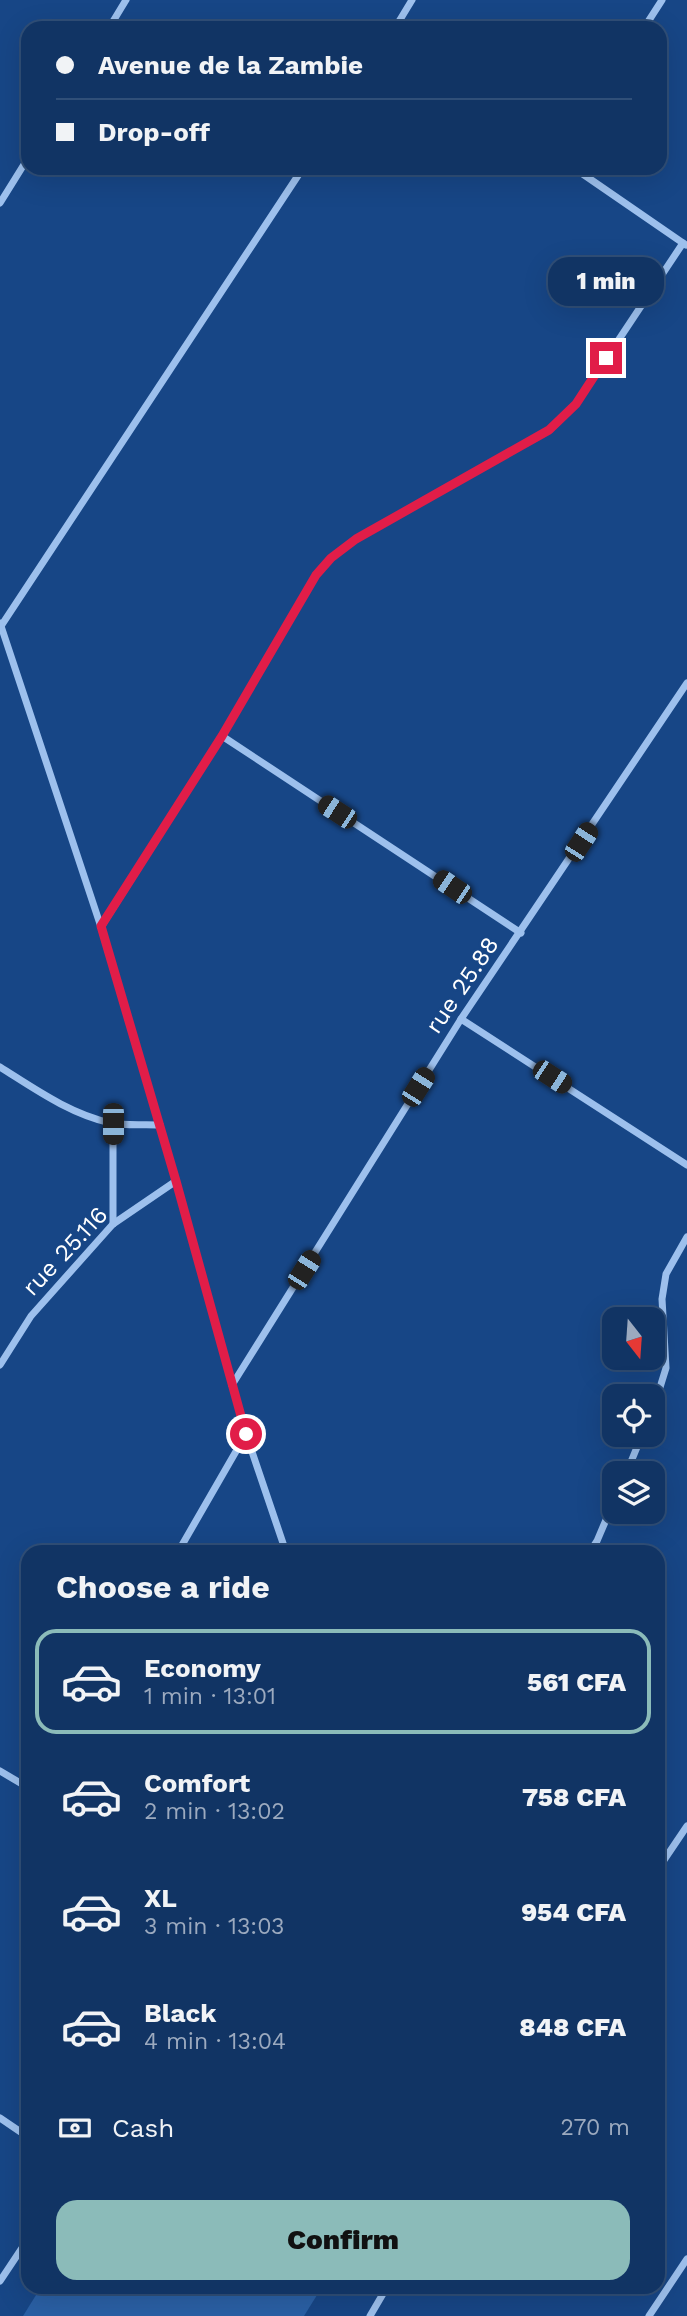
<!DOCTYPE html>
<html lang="en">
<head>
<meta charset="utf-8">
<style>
  :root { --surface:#113464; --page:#1a3c6a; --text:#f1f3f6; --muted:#9caabf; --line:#304f78; --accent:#8bbbb9 }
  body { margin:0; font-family:"Work Sans",sans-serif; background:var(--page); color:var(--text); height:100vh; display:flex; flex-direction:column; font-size:26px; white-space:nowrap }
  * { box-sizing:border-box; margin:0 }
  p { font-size:23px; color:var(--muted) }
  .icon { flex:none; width:38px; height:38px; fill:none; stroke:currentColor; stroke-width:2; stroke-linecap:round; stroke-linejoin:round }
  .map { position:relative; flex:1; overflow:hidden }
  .drawer { position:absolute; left:21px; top:1545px; width:644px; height:749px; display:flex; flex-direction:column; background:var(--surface); border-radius:21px; box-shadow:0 7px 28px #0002,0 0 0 2px var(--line) }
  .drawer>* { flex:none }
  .top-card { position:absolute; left:21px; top:21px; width:646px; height:154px; border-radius:21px; box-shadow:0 7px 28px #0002,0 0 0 2px var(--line); display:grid; align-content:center; height:154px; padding:0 35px; background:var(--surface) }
  .needle { width:46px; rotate:163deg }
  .controls { position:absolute; left:602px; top:1307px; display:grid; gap:14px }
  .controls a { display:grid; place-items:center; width:63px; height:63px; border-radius:14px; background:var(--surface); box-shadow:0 7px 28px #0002,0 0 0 2px var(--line); font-size:35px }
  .end { position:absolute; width:32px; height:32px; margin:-16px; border:9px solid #e11d48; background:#fff; box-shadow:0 0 0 4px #fff }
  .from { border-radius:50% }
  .bubble { position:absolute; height:49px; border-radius:21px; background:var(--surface); box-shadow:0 7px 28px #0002,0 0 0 2px var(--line); font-size:23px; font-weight:800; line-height:49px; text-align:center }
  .car { position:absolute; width:21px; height:42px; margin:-21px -10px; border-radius:9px; box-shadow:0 0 5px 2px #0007; background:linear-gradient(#222 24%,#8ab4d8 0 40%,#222 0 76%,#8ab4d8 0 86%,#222 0) }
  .top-card b { display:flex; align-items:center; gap:24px; height:66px; font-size:26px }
  .top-card b+b { border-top:2px solid var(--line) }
  .top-card i { width:18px; height:18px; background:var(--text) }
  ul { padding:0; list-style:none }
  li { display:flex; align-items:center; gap:21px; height:105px; margin:0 14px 10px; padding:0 21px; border:4px solid transparent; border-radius:21px }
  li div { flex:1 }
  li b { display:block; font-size:26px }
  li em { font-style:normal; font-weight:800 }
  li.on { border-color:var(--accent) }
  li>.icon { width:63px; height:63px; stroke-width:1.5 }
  h2 { padding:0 35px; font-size:32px; line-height:84px }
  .pay { display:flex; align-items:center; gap:18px; height:77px; padding:0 35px; font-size:26px }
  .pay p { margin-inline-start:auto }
  .primary-button { display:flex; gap:14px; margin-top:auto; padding:14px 35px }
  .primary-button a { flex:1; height:80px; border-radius:21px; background:var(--accent); color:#111; font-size:28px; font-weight:800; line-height:80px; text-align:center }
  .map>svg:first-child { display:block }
  .green { fill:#2a60a5 }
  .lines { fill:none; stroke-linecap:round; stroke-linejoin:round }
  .minor { stroke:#9dc0ed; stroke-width:7 }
  .route { stroke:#e11d48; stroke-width:9 }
  .labels { text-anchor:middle; stroke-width:5; stroke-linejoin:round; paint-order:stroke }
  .street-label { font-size:24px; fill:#fff; stroke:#174686 }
</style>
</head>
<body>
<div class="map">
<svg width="687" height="2316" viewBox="0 0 687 2316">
  <rect width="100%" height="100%" fill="#174686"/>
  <!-- green -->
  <polygon class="green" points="41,2287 322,2287 304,2316 23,2316"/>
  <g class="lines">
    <!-- minor -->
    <g class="minor">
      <polyline points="109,28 126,0"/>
      <polyline points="395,28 412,0"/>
      <polyline points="644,28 662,0"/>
      <polyline points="574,168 686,245"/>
      <polyline points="0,203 28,158"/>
      <polyline points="0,623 101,927 176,1181 246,1434 286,1552"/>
      <polyline points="1,626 303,168"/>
      <polyline points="222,736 521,933"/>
      <polyline points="101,927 222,736 316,575 331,558 356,539 549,430 576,404 683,243"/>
      <polyline points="461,1019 687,1165"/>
      <path d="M0,1067C35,1089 70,1114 111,1123C126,1126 144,1124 160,1125"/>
      <polyline points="113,1224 113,1123"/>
      <polyline points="0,1365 31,1316 113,1224 176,1181"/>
      <polyline points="232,1385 461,1019 687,683"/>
      <polyline points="653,1410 666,1368 662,1299 666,1274 687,1237"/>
      <polyline points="626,1474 642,1435"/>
      <polyline points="178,1552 246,1434"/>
      <polyline points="590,1552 597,1541 614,1501"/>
      <polyline points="0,1771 22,1784 28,1784"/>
      <polyline points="658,1869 687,1826"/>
      <polyline points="0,2118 28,2137"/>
      <polyline points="0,2281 28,2239"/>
      <polyline points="370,2316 387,2287"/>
      <polyline points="649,2316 687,2259"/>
    </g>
  </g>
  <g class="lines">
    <!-- route -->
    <polyline class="route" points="246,1434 176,1181 101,926 222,736 316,575 331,558 356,539 549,430 576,404 606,358"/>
  </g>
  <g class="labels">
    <!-- street labels -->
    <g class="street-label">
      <text transform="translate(462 985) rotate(-56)" y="8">rue 25.88</text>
      <text transform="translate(65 1251) rotate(-47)" y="8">rue 25.116</text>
    </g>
  </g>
</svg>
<div class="controls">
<a><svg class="needle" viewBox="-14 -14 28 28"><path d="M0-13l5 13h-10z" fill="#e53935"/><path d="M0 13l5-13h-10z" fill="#9caabf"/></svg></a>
<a><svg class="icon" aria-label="locate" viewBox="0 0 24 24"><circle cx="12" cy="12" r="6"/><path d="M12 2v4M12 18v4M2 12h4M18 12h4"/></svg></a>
<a><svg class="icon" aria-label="layers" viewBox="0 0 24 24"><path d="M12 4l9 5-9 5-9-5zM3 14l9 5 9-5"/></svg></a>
</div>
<i class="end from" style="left:246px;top:1434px"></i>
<i class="end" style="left:606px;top:358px"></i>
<div class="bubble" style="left:548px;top:257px;width:116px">1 min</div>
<i class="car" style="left:337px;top:812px;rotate:303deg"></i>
<i class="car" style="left:581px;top:842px;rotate:33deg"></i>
<i class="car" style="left:452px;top:887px;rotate:304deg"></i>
<i class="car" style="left:552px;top:1077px;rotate:123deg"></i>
<i class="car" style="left:418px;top:1087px;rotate:32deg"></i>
<i class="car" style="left:113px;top:1124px;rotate:180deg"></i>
<i class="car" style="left:304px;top:1270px;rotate:32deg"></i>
<div class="top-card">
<b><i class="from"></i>Avenue de la Zambie</b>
<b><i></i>Drop-off</b>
</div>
<section class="drawer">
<h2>Choose a ride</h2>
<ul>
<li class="on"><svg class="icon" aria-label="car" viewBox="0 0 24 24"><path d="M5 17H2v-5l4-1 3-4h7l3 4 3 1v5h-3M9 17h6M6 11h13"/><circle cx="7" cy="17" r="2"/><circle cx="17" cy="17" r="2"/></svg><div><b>Economy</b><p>1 min · 13:01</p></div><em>561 CFA</em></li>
<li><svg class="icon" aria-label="car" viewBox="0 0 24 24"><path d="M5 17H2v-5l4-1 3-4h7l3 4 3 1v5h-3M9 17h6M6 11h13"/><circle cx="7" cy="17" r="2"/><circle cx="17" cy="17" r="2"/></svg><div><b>Comfort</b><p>2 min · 13:02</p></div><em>758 CFA</em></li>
<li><svg class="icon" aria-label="car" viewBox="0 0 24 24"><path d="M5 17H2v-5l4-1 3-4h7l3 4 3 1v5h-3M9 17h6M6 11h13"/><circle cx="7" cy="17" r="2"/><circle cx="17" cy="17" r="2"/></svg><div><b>XL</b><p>3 min · 13:03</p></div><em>954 CFA</em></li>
<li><svg class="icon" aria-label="car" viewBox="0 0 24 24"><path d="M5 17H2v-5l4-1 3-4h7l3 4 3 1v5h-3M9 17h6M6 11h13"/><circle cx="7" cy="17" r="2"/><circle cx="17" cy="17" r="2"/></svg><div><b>Black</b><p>4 min · 13:04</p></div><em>848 CFA</em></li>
</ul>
<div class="pay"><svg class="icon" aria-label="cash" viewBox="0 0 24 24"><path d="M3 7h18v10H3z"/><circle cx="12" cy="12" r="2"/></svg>Cash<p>270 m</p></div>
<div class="primary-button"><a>Confirm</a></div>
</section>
</div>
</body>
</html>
